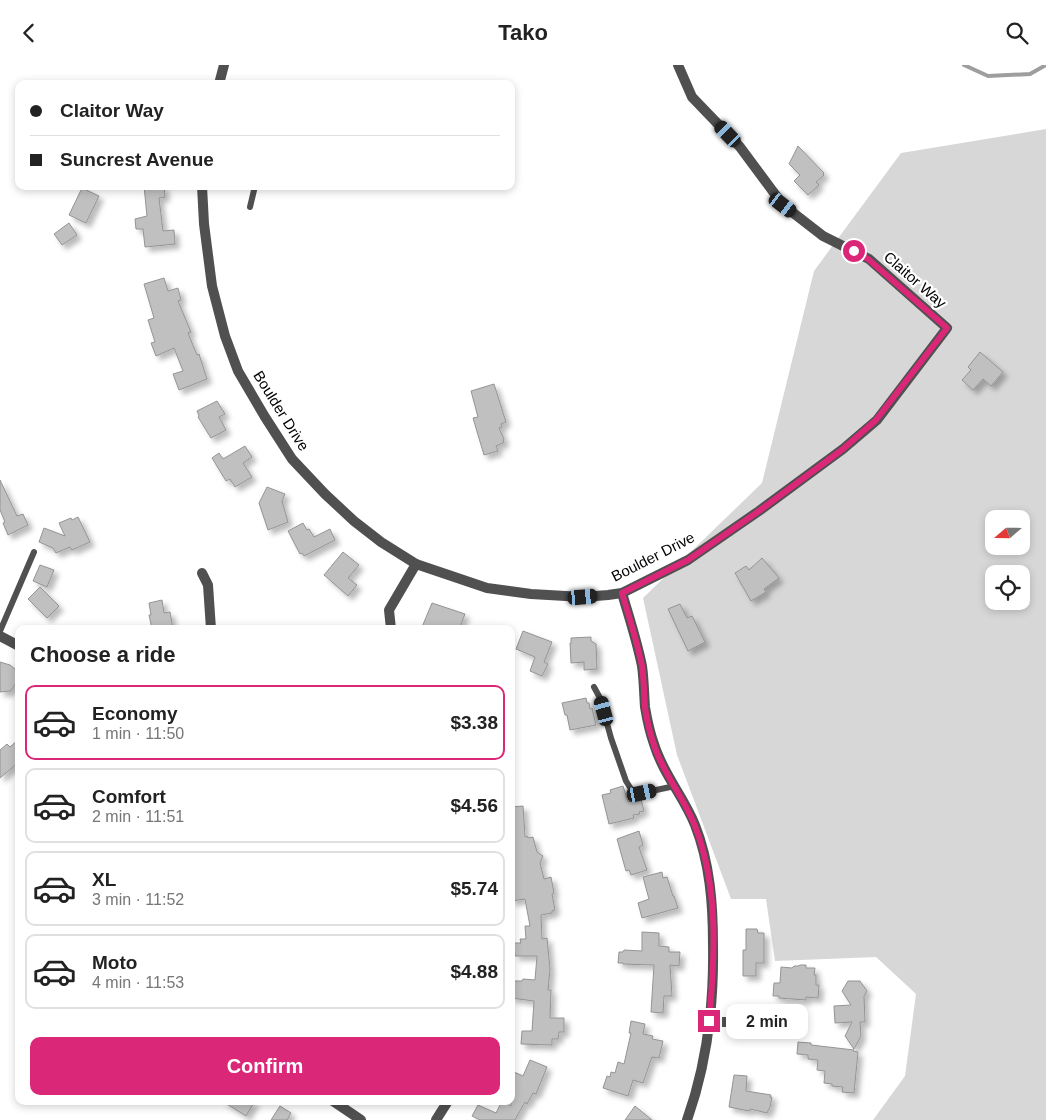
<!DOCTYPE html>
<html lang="en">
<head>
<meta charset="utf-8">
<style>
  :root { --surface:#fff; --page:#f2f2f2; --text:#222; --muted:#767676; --line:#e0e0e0; --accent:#db2777 }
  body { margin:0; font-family:Arial,sans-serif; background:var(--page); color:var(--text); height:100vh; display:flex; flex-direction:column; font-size:19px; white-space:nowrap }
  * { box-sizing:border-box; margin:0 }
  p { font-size:16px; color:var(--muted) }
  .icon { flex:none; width:28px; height:28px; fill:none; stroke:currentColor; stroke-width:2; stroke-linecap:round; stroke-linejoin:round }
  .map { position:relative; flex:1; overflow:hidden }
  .drawer { position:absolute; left:15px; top:560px; width:500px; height:480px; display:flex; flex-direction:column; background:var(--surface); border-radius:10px; box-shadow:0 2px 8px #0003 }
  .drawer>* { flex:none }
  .hud { position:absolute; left:15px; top:15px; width:500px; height:110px; border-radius:10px; box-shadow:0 2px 8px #0003; display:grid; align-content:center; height:110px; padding:0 15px; background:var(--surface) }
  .needle { width:32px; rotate:250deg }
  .buttons { position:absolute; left:985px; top:445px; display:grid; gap:10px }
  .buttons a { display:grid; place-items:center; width:45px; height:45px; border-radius:10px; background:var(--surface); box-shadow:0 2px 8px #0003; font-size:25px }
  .end { position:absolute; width:22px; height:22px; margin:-11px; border:6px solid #db2777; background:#fff; box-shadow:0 0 0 2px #fff }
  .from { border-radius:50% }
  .bubble { position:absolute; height:35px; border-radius:10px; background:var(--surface); box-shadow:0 2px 8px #0003; font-size:16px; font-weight:600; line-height:35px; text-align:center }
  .car { position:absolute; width:15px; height:30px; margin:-15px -8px; border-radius:6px; box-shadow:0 0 4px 1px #0007; background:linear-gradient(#222 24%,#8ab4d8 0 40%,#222 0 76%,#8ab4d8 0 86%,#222 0) }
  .hud b { display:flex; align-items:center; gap:18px; height:48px; font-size:19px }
  .hud b+b { border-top:1px solid var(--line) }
  .hud i { width:12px; height:12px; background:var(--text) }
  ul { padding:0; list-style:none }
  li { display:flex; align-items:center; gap:15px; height:75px; margin:0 10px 8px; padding:0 5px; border:2px solid var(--line); border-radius:10px }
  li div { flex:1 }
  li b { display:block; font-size:19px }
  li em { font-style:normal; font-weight:600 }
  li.current { border-color:var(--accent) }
  li>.icon { width:45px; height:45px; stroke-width:1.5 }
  h2 { padding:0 15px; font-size:22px; line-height:60px }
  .action { display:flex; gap:10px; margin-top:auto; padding:10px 15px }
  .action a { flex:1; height:58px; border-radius:10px; background:var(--accent); color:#fff; font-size:20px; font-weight:600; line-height:58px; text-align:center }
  header { display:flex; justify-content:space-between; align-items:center; height:65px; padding:0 15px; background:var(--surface); font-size:22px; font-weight:600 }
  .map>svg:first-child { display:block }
  .green { fill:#d7d7d7; fill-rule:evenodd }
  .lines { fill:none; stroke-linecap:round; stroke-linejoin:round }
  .stream { stroke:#9e9e9e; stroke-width:4 }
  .building { fill:#c0c0c0; stroke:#949494; filter:url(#shadow) }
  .service { stroke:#505050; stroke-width:6 }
  .minor { stroke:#505050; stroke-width:10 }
  .tertiary { stroke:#505050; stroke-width:10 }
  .route { stroke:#db2777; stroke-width:6 }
  .labels { text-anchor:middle; stroke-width:4.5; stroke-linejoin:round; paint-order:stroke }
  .street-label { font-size:15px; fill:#000; stroke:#fff }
</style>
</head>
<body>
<header><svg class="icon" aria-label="back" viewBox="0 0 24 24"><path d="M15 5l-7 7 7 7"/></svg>Tako<svg class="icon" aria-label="search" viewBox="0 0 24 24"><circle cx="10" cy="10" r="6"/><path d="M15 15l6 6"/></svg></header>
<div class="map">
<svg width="1046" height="1055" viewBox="0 0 1046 1055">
  <defs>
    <filter id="shadow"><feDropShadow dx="4.5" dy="4.5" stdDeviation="2.5" flood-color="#0004"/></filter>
  </defs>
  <rect width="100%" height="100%" fill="#fff"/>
  <!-- green -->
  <path class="green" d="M1046,64V1055H873L905,1011L916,929L876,892L775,896L766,834H731L677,690L643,533L762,418L814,206L901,88ZM994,454H1021V481H994ZM994,509H1021V536H994Z"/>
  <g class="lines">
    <!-- stream -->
    <polyline class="stream" points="964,0 988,11 1030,9 1046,0"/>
  </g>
  <!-- building -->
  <g class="building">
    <polygon points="798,81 824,108 823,109 824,110 816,117 819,120 808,130 794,116 800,110 789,99"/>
    <polygon points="144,121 164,121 165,132 159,133 163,166 174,165 175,179 145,182 143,164 136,164 135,154 147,151"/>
    <polygon points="82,123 99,131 86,158 69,150"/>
    <polygon points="69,158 77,170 62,180 54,169"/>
    <polygon points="164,213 168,226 178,223 181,235 178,236 191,267 188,268 197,290 199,289 207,314 179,325 173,309 183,306 174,283 156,291 151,278 155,277 148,255 154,253 144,219"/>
    <polygon points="980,287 1003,307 991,321 983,314 973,325 962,315 971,305 968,302"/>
    <polygon points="494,319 506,357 501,359 502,362 499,363 504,374 503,378 496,381 498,386 484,390 473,353 478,352 471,326"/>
    <polygon points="217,336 225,349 219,352 226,365 211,373 198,352 199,351 197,346"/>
    <polygon points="245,381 252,392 243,398 252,412 235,422 230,414 226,416 212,393 219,388 223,394"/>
    <polygon points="0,415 17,451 23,449 28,460 8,470 3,458 5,457 0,445"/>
    <polygon points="267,422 285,429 282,436 288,457 268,465 259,438"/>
    <polygon points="78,452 90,477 72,485 70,482 56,488 53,483 39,477 44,463 65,471 59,458 71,453 72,455"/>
    <polygon points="303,458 307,465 309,464 314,472 330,464 335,475 304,491 302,488 300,489 288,466"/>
    <polygon points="343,487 359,500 348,513 357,520 348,531 324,510"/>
    <polygon points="762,493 779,513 764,524 766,527 751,536 735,508 746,501 749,505"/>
    <polygon points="40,500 54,505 47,522 33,516"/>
    <polygon points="40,522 59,541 47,553 28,534"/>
    <polygon points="162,535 164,548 170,547 173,564 152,564 149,550 151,550 149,538"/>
    <polygon points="432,538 465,549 460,562 456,561 455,564 428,564 422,562"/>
    <polygon points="680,539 687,553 692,551 705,577 688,586 668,544"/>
    <polygon points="523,566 552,577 544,597 548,599 542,611 530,606 535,592 516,584"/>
    <polygon points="591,572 591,576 596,579 597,604 584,605 584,597 571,598 570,578 571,578 571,573"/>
    <polygon points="0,597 10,600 16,605 17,613 15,620 10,626 0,627"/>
    <polygon points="586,633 587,638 589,638 590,644 592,643 596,660 570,665 567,650 565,650 562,638"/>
    <polygon points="19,674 19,697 0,713 0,685 7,679 10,682"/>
    <polygon points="623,721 628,737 641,734 644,746 639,747 640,749 633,750 634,753 609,759 602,730 611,728 610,725"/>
    <polygon points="523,741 525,772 527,771 528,773 533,772 537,787 543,791 540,798 544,814 551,812 554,828 552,829 555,845 552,846 552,848 541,850 542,874 547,873 550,904 548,925 551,925 550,953 564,953 564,967 559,967 558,974 552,974 552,980 521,979 522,966 532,966 534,936 511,933 512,916 522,916 523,914 535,915 537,891 515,891 514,878 521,878 520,874 526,874 525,861 530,861 525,834 511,836 511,742"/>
    <polygon points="639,766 643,780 639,782 647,805 631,810 629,805 626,806 617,774"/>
    <polygon points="662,807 663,813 667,812 673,831 674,831 678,843 642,853 638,838 649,834 643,812"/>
    <polygon points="746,864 757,864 758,868 764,868 764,898 756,898 756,911 743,911 743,885 746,885"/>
    <polygon points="642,867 659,868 659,881 669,882 669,887 680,887 679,901 670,900 672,931 664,931 663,948 651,947 654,900 623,899 623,898 618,898 619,887 623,887 624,885 642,886"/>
    <polygon points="800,900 806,900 806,903 815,903 814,910 816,910 816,920 819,920 818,933 806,932 806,935 779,933 779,931 773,931 774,918 780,918 781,902 792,903 794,901 798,901"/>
    <polygon points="848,916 860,916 867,926 864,931 865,957 860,957 861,971 854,984 845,971 852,957 835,958 834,941 851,940 842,926"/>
    <polygon points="631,956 645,959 643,969 653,971 652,974 663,976 659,993 652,992 643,1018 633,1015 628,1031 603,1023 607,1011 610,1012 611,1007 615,1008 618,997 624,999 631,968 629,968"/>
    <polygon points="798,977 811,978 811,980 854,985 853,986 858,987 854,1028 842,1027 843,1022 832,1021 832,1019 824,1018 825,1006 817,1005 818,995 808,994 808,990 797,989"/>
    <polygon points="530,995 547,1002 536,1029 533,1028 527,1039 525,1037 515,1055 480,1055 472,1051 478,1040 496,1048 502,1036 511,1041 511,1013 514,1007 523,1011"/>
    <polygon points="734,1010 747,1011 746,1026 771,1030 770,1032 772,1032 770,1042 767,1048 750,1044 749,1046 729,1042"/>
    <polygon points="222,1036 255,1036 246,1051"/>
    <polygon points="280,1041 291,1048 287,1055 271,1055"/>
    <polygon points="635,1041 652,1055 625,1055"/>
  </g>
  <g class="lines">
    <!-- service -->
    <g class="service">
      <polyline points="250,142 255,121"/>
      <polyline points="0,566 34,487"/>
      <polyline points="594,622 600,633 611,673 626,716 631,724 637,727 642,728 675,721"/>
    </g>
    <!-- minor -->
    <g class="minor">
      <polyline points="219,19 224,0"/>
      <polyline points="202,121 204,159 212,221 225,271 238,306 265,352 292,394 325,429 354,456 381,477 416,499 487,523 531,529 583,532 608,530 622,528 688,495 759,446 843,384 877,355 947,263 869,194 823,171 783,140 740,82 692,32 678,0"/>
      <polyline points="202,508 208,520 211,564"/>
      <polyline points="391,564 389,545 416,499"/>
      <polyline points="0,571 19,581"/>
      <polyline points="709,957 802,957"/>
      <polyline points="333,1036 361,1055"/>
      <polyline points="436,1055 448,1036"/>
    </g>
    <!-- tertiary -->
    <path class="tertiary" d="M622,528C629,552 637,576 642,601C644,615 644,629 645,642C647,654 650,668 654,679C663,709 684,732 695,760C710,798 713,839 713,880C714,938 707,999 687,1055"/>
  </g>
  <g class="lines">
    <!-- route -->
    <path class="route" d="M709,956C715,892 719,823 695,761C684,732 663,709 654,680C650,669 647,655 645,643C644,629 644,615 642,601C637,576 629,552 622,528L688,495L759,446L843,384L876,355L947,263L868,194L854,186"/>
  </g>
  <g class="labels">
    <!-- street labels -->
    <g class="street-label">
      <text transform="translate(915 215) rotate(41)" y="5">Claitor Way</text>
      <text transform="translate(281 346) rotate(58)" y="5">Boulder Drive</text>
      <text transform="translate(653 492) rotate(-27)" y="5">Boulder Drive</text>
    </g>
  </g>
</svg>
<div class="buttons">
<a><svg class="needle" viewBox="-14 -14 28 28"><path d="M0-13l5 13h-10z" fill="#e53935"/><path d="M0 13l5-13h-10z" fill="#767676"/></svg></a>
<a><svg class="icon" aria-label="locate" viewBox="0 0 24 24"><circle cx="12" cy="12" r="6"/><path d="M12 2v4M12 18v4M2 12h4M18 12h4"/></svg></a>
</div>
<i class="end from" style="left:854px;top:186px"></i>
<i class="end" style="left:709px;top:956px"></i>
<div class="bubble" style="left:726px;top:939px;width:82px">2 min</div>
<i class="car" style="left:728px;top:69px;rotate:316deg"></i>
<i class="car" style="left:783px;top:140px;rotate:127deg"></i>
<i class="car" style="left:583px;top:532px;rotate:85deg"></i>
<i class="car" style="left:604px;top:646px;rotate:345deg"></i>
<i class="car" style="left:642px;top:728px;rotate:78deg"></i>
<div class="hud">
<b><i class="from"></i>Claitor Way</b>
<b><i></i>Suncrest Avenue</b>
</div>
<section class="drawer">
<h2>Choose a ride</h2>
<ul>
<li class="current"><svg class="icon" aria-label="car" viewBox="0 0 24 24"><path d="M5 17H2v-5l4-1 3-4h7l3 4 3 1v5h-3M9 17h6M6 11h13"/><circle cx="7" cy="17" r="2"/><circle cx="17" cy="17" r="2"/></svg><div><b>Economy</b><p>1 min · 11:50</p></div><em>$3.38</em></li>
<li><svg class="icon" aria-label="car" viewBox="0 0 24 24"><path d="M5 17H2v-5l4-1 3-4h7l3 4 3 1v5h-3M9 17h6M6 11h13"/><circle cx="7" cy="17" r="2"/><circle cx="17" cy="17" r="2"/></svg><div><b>Comfort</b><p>2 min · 11:51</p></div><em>$4.56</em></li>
<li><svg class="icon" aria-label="car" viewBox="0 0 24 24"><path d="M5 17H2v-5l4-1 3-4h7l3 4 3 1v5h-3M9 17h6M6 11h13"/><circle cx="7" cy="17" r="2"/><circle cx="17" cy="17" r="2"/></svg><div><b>XL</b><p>3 min · 11:52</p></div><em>$5.74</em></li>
<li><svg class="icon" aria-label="car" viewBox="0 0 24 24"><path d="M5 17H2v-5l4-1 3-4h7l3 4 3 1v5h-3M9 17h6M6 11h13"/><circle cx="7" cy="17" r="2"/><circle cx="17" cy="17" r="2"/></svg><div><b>Moto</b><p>4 min · 11:53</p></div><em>$4.88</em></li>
</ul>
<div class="action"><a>Confirm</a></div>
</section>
</div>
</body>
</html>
